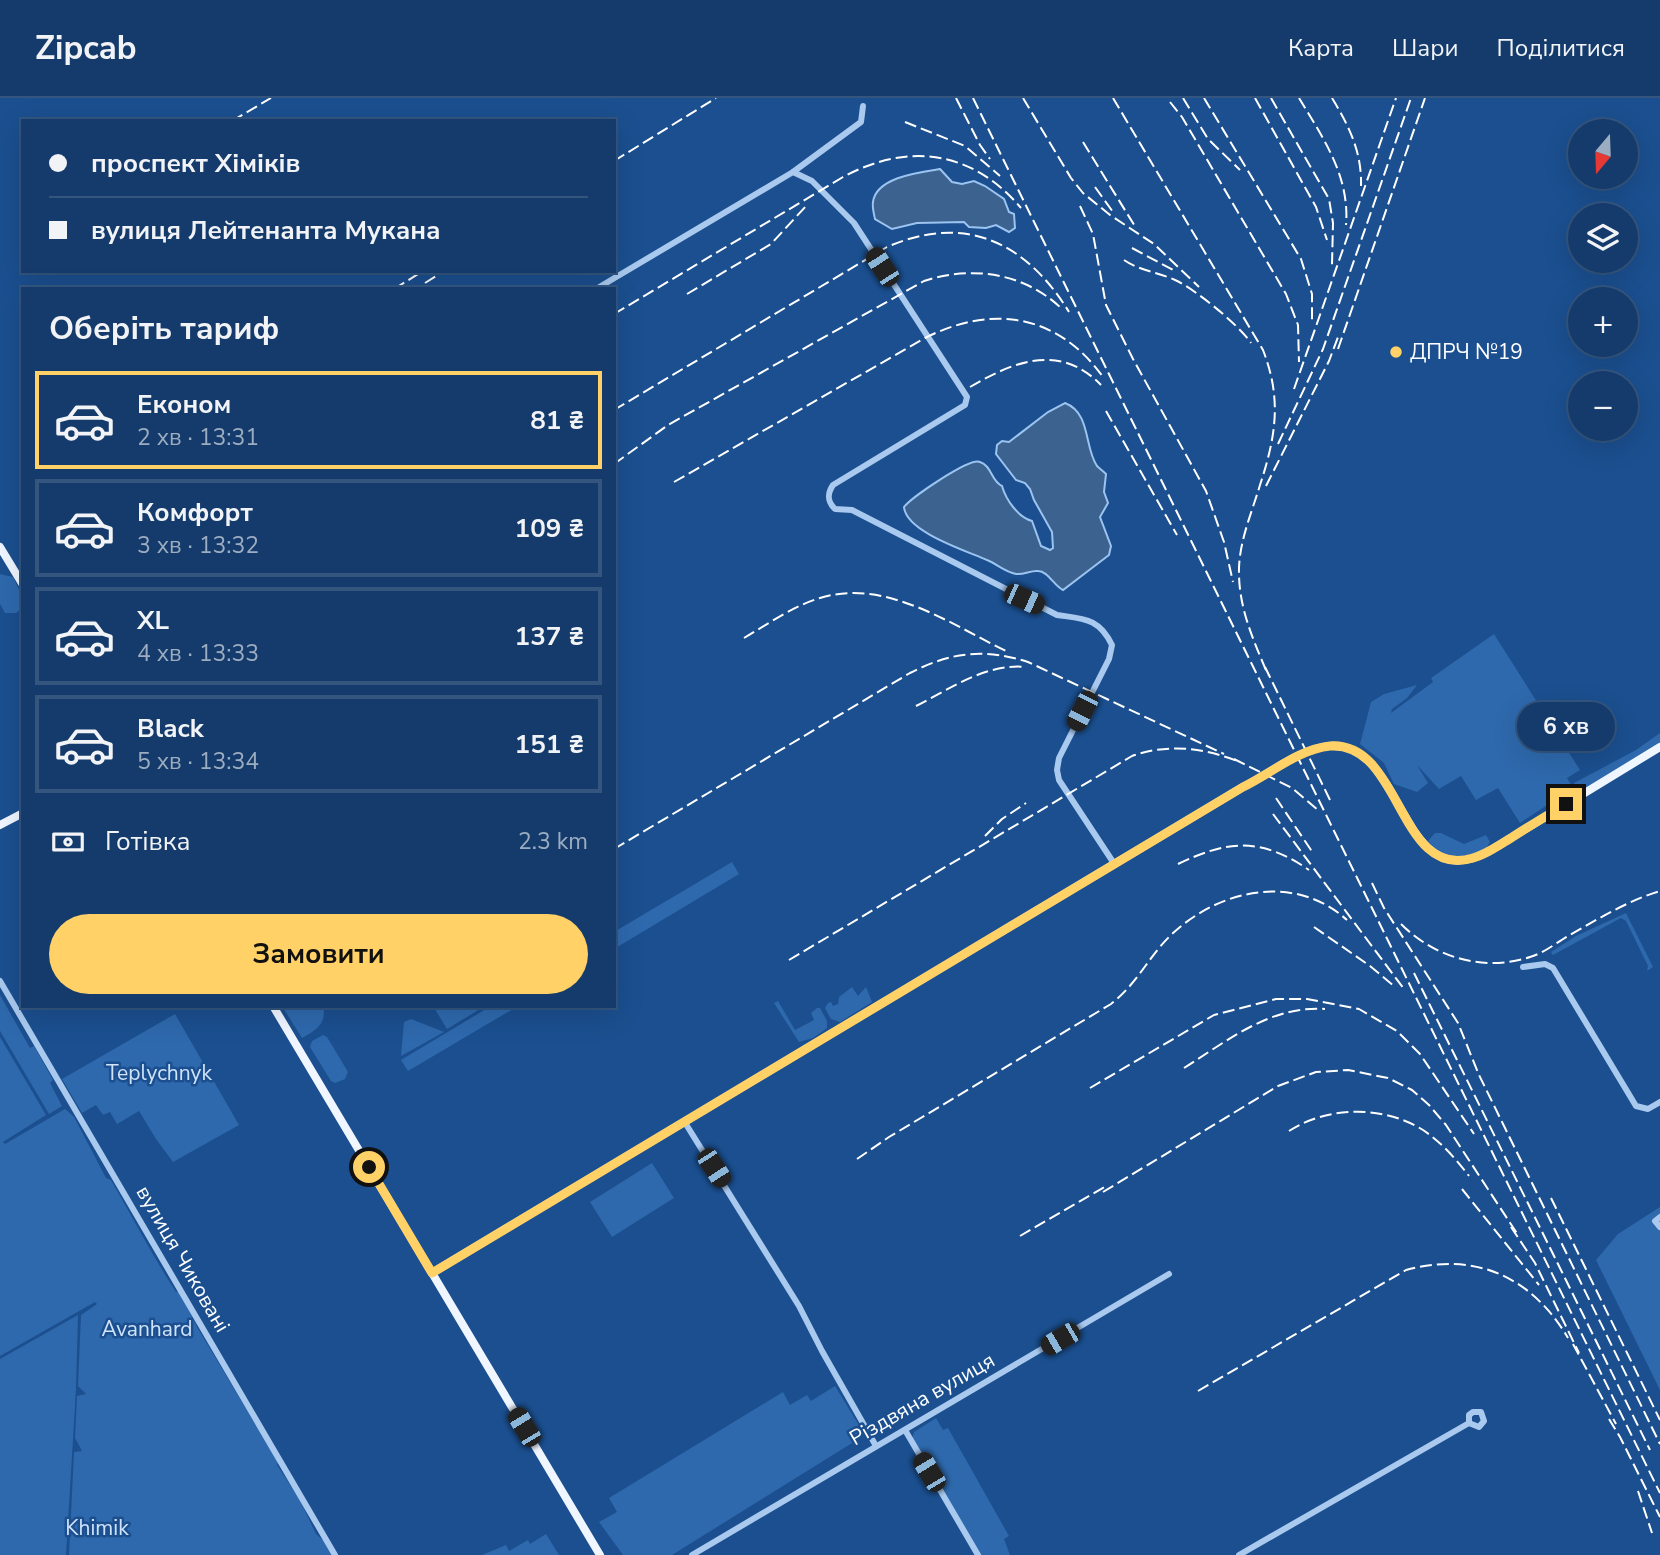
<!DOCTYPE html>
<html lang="uk">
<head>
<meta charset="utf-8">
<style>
  :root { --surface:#143b6b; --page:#214673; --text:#f1f3f6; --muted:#9dadc1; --line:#33557e; --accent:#ffd166 }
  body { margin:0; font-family:"Nunito Sans",sans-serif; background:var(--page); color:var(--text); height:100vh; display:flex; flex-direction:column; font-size:26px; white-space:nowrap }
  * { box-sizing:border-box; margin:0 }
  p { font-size:23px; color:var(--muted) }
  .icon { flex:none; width:38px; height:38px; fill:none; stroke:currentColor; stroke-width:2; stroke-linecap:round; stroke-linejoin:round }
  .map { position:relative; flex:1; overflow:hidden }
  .side { position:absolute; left:21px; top:189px; width:595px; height:721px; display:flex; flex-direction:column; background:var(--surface); border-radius:0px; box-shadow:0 7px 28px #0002,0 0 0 2px var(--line) }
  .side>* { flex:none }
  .hud { position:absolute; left:21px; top:21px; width:595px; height:154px; border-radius:0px; box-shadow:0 7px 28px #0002,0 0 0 2px var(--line); display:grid; align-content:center; height:154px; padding:0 28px; background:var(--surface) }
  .needle { width:46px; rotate:199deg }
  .controls { position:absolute; left:1568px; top:21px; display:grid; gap:14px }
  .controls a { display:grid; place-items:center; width:70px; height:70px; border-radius:50%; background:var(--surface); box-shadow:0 7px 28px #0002,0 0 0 2px var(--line); font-size:35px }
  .end { position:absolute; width:32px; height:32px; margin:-16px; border:9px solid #ffd166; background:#111; box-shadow:0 0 0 4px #111 }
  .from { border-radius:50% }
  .bubble { position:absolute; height:49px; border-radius:24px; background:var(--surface); box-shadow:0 7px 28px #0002,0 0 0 2px var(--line); font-size:23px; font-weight:700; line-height:49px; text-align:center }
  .car { position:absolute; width:21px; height:42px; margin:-21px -10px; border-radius:9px; box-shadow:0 0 5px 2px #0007; background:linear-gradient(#222 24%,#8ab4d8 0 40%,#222 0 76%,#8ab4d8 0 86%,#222 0) }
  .hud b { display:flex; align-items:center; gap:24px; height:66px; font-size:26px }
  .hud b+b { border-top:2px solid var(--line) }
  .hud i { width:18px; height:18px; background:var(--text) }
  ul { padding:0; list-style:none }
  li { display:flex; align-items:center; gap:21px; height:98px; margin:0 14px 10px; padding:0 14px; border:4px solid var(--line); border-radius:0px }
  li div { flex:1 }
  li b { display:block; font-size:26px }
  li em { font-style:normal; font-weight:700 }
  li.active { border-color:var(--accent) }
  li>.icon { width:63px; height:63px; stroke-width:1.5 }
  h2 { padding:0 28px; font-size:32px; line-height:84px }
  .pay { display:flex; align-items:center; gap:18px; height:77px; padding:0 28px; font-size:26px }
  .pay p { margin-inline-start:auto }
  .cta { display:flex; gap:14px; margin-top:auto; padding:14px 28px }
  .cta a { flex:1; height:80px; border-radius:42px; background:var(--accent); color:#111; font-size:28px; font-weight:700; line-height:80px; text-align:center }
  header { display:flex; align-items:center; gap:42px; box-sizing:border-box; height:98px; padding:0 35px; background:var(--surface); border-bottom:2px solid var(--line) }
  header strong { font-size:33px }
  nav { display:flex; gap:38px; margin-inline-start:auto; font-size:24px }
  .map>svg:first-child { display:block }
  .green { fill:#2e69ad }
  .water { fill:#3c6290; stroke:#9cc4f0; stroke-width:2 }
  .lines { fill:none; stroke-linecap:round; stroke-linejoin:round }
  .minor { stroke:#a9c9ee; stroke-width:6 }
  .major { stroke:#f0f6ff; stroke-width:8 }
  .rail { stroke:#fff; stroke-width:2; stroke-dasharray:12 5; stroke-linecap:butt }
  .route { stroke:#ffd166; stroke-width:9 }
  .poi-dot { fill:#ffd166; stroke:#1b4f8f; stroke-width:2.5 }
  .labels { text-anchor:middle; stroke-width:5; stroke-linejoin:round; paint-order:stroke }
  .poi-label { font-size:21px; fill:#fff; stroke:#1b4f8f; text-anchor:start }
  .park-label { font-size:21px; fill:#cfe3fa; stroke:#1b4f8f }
  .street-label { font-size:21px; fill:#fff; stroke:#1b4f8f }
</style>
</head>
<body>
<header>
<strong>Zipcab</strong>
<nav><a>Карта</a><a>Шари</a><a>Поділитися</a></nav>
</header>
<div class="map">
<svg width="1660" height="1457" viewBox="0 0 1660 1457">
  <rect width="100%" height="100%" fill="#1b4f8f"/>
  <!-- green -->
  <g class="green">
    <polygon points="0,476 13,479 21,496 22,510 16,515 5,515 0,506"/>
    <polygon points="1494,536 1580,672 1567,680 1573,690 1520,725 1498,690 1476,702 1461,678 1439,691 1417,667 1428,685 1417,694 1394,686 1384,665 1360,646 1371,604 1384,596 1417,587 1407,600 1392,611 1391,615 1433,584 1431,580"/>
    <polygon points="1660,635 1660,646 1580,695 1574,685 1636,652"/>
    <path d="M1435,735H1441L1464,746L1486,737L1490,744C1482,760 1456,763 1441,755C1436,753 1432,747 1428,743Z"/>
    <polygon points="732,764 739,776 614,851 614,834"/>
    <polygon points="1626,815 1653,869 1647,873 1648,868 1626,823 1621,820 1553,857 1551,854 1576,838"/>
    <polygon points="852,889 858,898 866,889 872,904 840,924 831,921 825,910 828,905 831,904 833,908 838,906 839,899"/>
    <polygon points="0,897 30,950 34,948 53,982 50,985 62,1008 49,1016 0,933"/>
    <polygon points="778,903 795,932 814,922 811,915 817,910 820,910 827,923 827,930 813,940 799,944 774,905"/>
    <path d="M282,908H323C327,926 316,932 302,940Z"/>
    <polygon points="433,908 485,908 447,931"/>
    <polygon points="491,908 518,908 408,973 401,962"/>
    <polygon points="175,916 239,1027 173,1064 156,1041 139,1013 117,1026 110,1014 103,1017 96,1007 82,1015 62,981"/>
    <polygon points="411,921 444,934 401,958 404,924"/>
    <polygon points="323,937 327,939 348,974 345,981 335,985 331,983 310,949 312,943"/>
    <path d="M0,939L46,1017L3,1044L5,1046L65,1011L74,1019L106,1080L111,1082C133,1120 153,1159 176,1194L179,1193L197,1229L278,1364L277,1367L299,1400L316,1436L324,1443L332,1457H69L74,1354L82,1353L75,1340L77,1298L86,1296L78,1288L81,1217L97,1206L95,1204L0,1258Z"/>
    <polygon points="652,1065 674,1100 612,1139 590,1104"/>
    <polygon points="1660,1109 1660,1292 1596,1162 1618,1136"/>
    <polygon points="78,1217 76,1291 66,1457 0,1457 0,1261"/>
    <polygon points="835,1288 865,1337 672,1457 623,1457 599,1424 617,1414 609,1400 783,1294 790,1307 807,1297 811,1303"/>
    <polygon points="936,1320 943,1332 948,1330 1009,1438 1004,1441 1010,1457 981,1457 912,1341 914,1334"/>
    <polygon points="546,1436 559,1457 482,1457 506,1447 509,1453 528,1442 530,1446"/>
  </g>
  <!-- water -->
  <g class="water">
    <path d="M940,71L952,84L962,86L974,83L985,88L1004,101L1009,114L1014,116L1015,130L1009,134L996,127L986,130L969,129L964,124L917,125L892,131L875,121C874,116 872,109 873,104C876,79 921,74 940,71Z"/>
    <path d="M1065,305C1091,315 1084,349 1097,368C1100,371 1103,373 1106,376L1104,394L1108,405L1100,419L1111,448L1109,457L1063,492C1054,488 1048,473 1038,473C1031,472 1024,477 1016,476C1005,474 997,466 987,462C967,453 906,434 904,409C912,399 970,359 980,364C992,368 991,383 1002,388C1006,402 1018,419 1032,423L1041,448L1050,452L1053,450L1052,434L1034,402L1030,391L1025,385L1016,382L996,356L997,347L1002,343L1009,344L1048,314Z"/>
  </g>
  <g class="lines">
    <!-- minor -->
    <g class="minor">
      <path d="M793,74L812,83L854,125L967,299L965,307L833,387C827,396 827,403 835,411L852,412L1057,517C1084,521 1099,520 1112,547L1109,561L1059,660L1057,672L1059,682L1115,767"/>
      <polyline points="596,191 793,74 861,24 863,8"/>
      <polyline points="1523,869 1545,866 1553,870 1636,1008 1648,1011 1660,1004"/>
      <polyline points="0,883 335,1457"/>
      <polyline points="684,1023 799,1208 822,1253 876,1348"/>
      <polyline points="1660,1119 1655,1123 1660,1129"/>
      <polyline points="905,1332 978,1457"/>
      <polyline points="692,1457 1169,1176"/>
      <polyline points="1239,1457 1469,1325 1469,1317 1473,1314 1481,1314 1484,1323 1479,1329 1469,1325"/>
    </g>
    <!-- major -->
    <g class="major">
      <polyline points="0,449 23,487"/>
      <polyline points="0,727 23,715"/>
      <polyline points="273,908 600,1457"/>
      <path d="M432,1175L1243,689C1270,676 1299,651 1329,648C1406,642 1399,801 1488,754L1660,649"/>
    </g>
    <!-- rail -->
    <g class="rail">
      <polyline points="956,0 980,47 990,61"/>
      <polyline points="973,0 1660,1395"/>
      <polyline points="1023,0 1071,80 1083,95 1110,117 1154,146 1199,189"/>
      <path d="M1113,0L1263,252C1282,301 1276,338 1260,387C1252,414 1240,441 1239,470C1238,509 1253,541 1268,577"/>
      <polyline points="1183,0 1208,41 1240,72"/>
      <polyline points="1204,0 1301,161 1312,196 1312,224"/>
      <polyline points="1255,0 1316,109 1327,142"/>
      <polyline points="1271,0 1329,101 1333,125 1332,167"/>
      <path d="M1299,0C1323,40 1350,78 1346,127"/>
      <path d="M1332,0C1349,28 1362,54 1361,88"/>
      <polyline points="1170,4 1182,19 1286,196 1298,227 1299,264"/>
      <polyline points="232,23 271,0"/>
      <polyline points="905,24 965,48 1000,78"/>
      <polyline points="1083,44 1136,130"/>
      <polyline points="614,63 716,0"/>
      <polyline points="1095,89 1113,114"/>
      <polyline points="1080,108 1093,136 1106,207 1133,261 1206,393 1224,444 1233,484"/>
      <polyline points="1132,150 1175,173"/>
      <path d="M1124,162C1140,173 1158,174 1175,182C1195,191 1239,227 1251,245"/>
      <polyline points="425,185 444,173"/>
      <polyline points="394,191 423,173"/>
      <polyline points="687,196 771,146 807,107"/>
      <path d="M614,216L843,79C908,44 972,52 1021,110"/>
      <polyline points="1338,251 1425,0"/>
      <path d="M970,289C1013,264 1059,244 1101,287"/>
      <polyline points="1294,291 1396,0"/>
      <path d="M614,312L887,149C965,115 1026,144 1069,214"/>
      <polyline points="1106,313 1177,437"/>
      <polyline points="1278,346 1323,251 1411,0"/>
      <path d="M614,366L668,327L924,183C972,167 1025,175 1062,211"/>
      <path d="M674,384L925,240C992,206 1058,216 1103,279"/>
      <polyline points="1266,388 1329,263 1338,239"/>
      <path d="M744,540C768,526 793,508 820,500C886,480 950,526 1006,553"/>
      <polyline points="1265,569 1331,704"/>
      <path d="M916,608C950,591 986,565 1026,569"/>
      <polyline points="1234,661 1292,690 1319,713"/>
      <polyline points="1276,700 1313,755"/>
      <polyline points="1273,716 1404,891"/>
      <polyline points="985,738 1002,721 1026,705"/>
      <path d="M614,751L910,575C951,554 984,550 1028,564L1224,656"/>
      <path d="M1178,766C1228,742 1261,739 1309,772"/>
      <polyline points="1372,785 1384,810 1458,925 1479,977 1660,1346"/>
      <path d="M1401,826C1435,860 1484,874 1530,859C1544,855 1556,845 1568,838C1598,821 1627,803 1660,793"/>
      <polyline points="1314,829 1370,868 1394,888"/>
      <path d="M789,862L1132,658C1169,645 1204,650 1240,664"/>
      <polyline points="1414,875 1650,1352"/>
      <path d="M1184,970C1227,943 1271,907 1325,911"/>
      <polyline points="1090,990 1214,917 1276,901 1307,901 1359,911 1397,933 1420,956 1474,1036"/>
      <path d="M1289,1033C1328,1008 1383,1007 1423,1032C1441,1044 1456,1061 1469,1078"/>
      <path d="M857,1061L889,1039L1111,906C1138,885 1148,859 1171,837C1218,792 1294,774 1347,822"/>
      <polyline points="1462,1091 1539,1187"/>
      <polyline points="1103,1094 1278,988 1316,974 1348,972 1388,980 1412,992 1429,1007 1446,1027 1518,1137"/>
      <polyline points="1551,1100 1660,1322"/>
      <polyline points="1511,1129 1535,1165 1579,1255"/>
      <polyline points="1020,1138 1108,1087"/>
      <polyline points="1573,1246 1616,1326"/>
      <path d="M1198,1293L1406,1172C1475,1153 1532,1179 1568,1240"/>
      <polyline points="1609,1321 1620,1339 1660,1419"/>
      <polyline points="1638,1393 1652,1435"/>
    </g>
  </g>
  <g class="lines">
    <!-- route -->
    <path class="route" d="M369,1069L432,1175L1243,689C1270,676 1299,651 1330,648C1402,643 1398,783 1473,760C1487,756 1499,747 1511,740C1529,728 1548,717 1566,706"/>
  </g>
  <!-- markers -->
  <circle class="poi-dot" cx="1396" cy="254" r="7"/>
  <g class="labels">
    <!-- poi labels -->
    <g class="poi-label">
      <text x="1410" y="261">ДПРЧ №19</text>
    </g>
    <!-- park labels -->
    <g class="park-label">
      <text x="159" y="982">Teplychnyk</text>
      <text x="147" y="1238">Avanhard</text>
      <text x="97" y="1437">Khimik</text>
    </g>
    <!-- street labels -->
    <g class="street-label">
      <text transform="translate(183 1161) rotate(60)" y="7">вулиця Чиковані</text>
      <text transform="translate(922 1301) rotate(-30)" y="7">Різдвяна вулиця</text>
    </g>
  </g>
</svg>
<div class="controls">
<a><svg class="needle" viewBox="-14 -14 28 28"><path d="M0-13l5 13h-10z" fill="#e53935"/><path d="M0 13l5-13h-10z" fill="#9dadc1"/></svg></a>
<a><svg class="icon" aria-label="layers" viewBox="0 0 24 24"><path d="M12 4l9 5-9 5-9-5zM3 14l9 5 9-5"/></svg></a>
<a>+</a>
<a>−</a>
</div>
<i class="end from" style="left:369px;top:1069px"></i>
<i class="end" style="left:1566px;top:706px"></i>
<div class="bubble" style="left:1517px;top:604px;width:98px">6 хв</div>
<i class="car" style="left:882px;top:169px;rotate:327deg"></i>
<i class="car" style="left:1024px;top:501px;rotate:114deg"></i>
<i class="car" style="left:1082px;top:613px;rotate:207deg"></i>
<i class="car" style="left:714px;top:1070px;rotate:147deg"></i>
<i class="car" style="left:1060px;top:1241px;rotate:240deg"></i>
<i class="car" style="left:524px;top:1329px;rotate:329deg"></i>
<i class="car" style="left:929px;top:1374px;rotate:329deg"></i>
<div class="hud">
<b><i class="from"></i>проспект Хіміків</b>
<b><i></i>вулиця Лейтенанта Мукана</b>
</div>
<section class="side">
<h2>Оберіть тариф</h2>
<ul>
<li class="active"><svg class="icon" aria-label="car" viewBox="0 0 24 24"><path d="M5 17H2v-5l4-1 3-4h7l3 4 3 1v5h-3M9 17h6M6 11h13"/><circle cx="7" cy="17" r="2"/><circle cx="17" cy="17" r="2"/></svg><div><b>Економ</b><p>2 хв · 13:31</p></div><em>81 ₴</em></li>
<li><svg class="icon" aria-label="car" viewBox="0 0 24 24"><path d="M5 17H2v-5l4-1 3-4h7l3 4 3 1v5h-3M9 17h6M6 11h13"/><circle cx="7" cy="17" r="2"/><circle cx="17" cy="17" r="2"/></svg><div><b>Комфорт</b><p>3 хв · 13:32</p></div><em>109 ₴</em></li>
<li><svg class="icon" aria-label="car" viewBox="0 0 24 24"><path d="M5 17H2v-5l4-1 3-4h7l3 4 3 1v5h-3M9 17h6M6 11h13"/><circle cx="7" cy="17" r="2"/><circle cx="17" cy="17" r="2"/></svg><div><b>XL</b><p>4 хв · 13:33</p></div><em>137 ₴</em></li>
<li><svg class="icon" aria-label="car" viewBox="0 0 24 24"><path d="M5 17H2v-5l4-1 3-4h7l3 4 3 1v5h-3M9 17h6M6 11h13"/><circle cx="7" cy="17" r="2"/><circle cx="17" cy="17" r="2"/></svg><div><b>Black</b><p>5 хв · 13:34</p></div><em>151 ₴</em></li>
</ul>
<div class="pay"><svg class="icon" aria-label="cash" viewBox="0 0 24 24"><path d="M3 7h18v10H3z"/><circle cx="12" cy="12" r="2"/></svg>Готівка<p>2.3 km</p></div>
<div class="cta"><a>Замовити</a></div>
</section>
</div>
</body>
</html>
